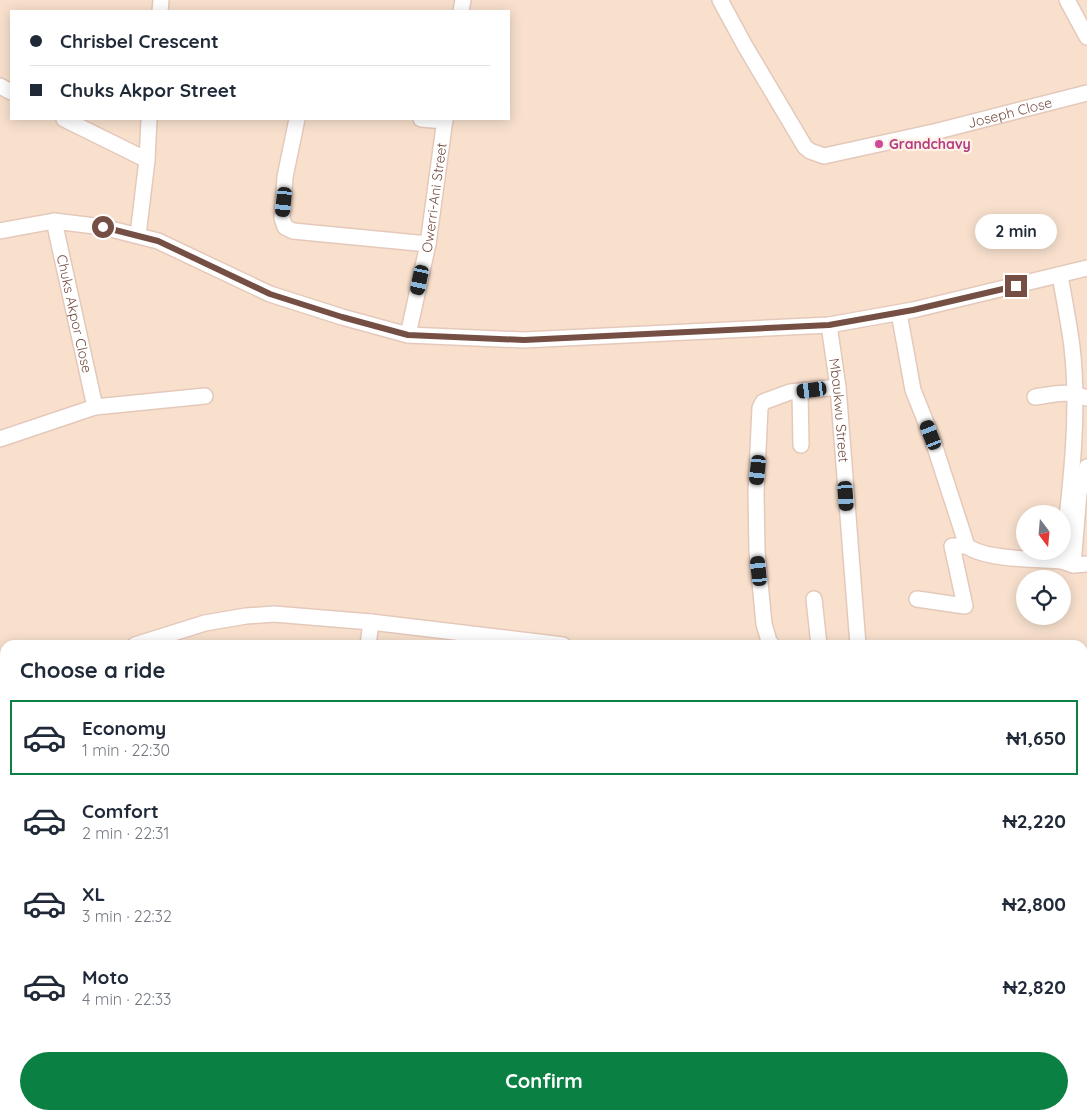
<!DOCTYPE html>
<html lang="en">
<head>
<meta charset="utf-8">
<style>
  :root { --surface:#fff; --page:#f6f6f7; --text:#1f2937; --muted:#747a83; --line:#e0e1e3; --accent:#0b8043 }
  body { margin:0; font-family:Quicksand,sans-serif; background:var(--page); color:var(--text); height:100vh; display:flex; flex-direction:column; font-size:19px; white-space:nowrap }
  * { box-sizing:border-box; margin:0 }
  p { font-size:16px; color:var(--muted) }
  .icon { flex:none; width:28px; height:28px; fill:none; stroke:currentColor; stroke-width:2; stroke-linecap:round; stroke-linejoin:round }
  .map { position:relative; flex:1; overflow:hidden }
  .side { position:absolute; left:0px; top:640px; width:1088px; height:480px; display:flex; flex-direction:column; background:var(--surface); border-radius:15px 15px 0 0; box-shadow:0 2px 12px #0003 }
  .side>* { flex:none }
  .top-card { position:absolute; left:10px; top:10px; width:500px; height:110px; border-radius:0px; box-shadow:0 2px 12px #0003; display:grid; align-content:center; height:110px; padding:0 20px; background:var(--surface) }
  .needle { width:32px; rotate:164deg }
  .fabs { position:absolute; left:1016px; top:505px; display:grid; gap:10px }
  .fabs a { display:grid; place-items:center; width:55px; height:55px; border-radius:50%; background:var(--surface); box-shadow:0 2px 12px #0003; font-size:25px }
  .end { position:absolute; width:22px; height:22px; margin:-11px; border:6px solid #754f44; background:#fff; box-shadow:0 0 0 2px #fff }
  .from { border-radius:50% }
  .bubble { position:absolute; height:35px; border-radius:18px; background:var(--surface); box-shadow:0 2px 12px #0003; font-size:16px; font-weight:700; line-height:35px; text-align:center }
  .car { position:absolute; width:15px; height:30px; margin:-15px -8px; border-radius:6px; box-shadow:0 0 4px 1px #0007; background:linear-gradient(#222 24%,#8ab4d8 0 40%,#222 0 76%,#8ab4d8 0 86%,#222 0) }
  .top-card b { display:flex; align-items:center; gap:18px; height:48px; font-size:19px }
  .top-card b+b { border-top:1px solid var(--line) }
  .top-card i { width:12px; height:12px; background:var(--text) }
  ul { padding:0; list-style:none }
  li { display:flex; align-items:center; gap:15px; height:75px; margin:0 10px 8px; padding:0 10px; border:2px solid transparent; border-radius:0px }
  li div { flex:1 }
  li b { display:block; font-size:19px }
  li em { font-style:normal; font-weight:700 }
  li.selected { border-color:var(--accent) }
  li>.icon { width:45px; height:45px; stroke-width:1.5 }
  h2 { padding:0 20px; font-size:22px; line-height:60px }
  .cta { display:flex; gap:10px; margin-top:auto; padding:10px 20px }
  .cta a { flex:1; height:58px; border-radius:30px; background:var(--accent); color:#fff; font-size:20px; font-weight:700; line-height:58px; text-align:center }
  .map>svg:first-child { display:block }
  .residential { fill:#f8e0cd; fill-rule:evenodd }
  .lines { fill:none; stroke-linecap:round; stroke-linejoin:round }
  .minor-casing { stroke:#e4c9bb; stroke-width:18 }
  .minor { stroke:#fff; stroke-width:15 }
  .route { stroke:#754f44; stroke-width:6 }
  .hotel-dot { fill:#d1479c; stroke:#fff1e4; stroke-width:2 }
  .labels { text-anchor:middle; stroke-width:4.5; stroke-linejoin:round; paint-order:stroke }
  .street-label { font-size:14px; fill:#754f44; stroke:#fff1e4 }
  .hotel-label { font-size:14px; font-weight:bold; fill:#b23c85; stroke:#fff1e4; text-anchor:start }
</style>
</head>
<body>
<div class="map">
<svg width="1087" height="1120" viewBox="0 0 1087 1120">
  <rect width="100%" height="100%" fill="#feeddc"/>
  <!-- residential -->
  <path class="residential" d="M0,0H1087V1120H0ZM11,11H509V119H11ZM1025,514H1062V551H1025ZM1025,579H1062V616H1025ZM5,645H1082V1115H5Z"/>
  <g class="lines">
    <defs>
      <g id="minor">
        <path id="s1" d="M720,0L745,46L805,147L810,151L824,156L938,131L1087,93"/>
        <polyline points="1067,0 1087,37"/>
        <polyline points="160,11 161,0"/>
        <polyline points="461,11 463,0"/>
        <polyline points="0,86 11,92"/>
        <polyline points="64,119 147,160"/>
        <polyline points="297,119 285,177 282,218 285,227 293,231 428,244"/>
        <polyline points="421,119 445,121"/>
        <path id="s2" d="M54,221L95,407"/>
        <polyline points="0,231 54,221 103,227 158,241 270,294 342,317 408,335 524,340 829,325 913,310 1087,268"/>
        <polyline points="138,235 147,160 149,119"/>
        <path d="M1060,275C1064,299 1069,323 1072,347C1080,417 1070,492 1062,561"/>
        <path d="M899,313L913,390L931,435L967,546C985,560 1038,559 1062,561L1073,565L1087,564"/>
        <path id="s3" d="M829,325L838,387L858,645"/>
        <path id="s4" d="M408,335L428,244L445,119"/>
        <polyline points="800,392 801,445"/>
        <path d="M1035,397C1056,394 1067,390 1087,398"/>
        <polyline points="0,439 95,407 205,396"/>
        <polyline points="1073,565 1079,493 1087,467"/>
        <polyline points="814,599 819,645"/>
        <polyline points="917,599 965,606 952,546 967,546"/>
        <polyline points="135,645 205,623 246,616 274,614 371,622 563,645"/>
        <polyline points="368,645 371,622"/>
        <polyline points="772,645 769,641 764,624 757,551 756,492 760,408 763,402 790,392 838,387"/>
        <polyline points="0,682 5,681"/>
        <polyline points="0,924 5,922"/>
        <polyline points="1082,1063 1087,1063"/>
        <polyline points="0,1083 5,1083"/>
        <polyline points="888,1115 888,1120"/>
        <polyline points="161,1118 170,1115"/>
        <polyline points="457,1120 468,1115"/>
        <polyline points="841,1120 848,1115"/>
      </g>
    </defs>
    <!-- minor casing -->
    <use href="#minor" class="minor-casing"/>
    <!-- minor -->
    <use href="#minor" class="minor"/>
  </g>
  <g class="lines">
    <!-- route -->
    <polyline class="route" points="103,227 158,241 270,294 342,317 408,335 524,340 829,325 913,310 1016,286"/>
  </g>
  <!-- markers -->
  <circle class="hotel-dot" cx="879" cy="144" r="5"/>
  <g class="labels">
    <!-- street labels -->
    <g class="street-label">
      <text dy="5" stroke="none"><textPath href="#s1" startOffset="382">Joseph Close</textPath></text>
      <text dy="5" stroke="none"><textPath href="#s4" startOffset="140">Owerri-Ani Street</textPath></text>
      <text dy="5" stroke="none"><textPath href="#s2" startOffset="95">Chuks Akpor Close</textPath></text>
      <text dy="5" stroke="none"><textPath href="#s3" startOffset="86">Mbaukwu Street</textPath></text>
    </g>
    <!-- hotel labels -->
    <g class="hotel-label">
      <text x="889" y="149">Grandchavy</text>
    </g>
  </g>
</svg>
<div class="fabs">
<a><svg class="needle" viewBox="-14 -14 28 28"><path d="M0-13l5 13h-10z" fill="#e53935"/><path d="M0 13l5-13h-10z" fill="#747a83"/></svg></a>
<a><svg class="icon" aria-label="locate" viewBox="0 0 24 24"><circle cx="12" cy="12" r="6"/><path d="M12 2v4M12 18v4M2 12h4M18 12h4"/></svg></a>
</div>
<i class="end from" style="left:103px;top:227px"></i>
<i class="end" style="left:1016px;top:286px"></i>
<div class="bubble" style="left:975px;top:214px;width:82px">2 min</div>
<i class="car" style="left:284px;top:202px;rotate:186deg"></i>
<i class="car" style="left:420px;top:280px;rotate:192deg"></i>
<i class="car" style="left:812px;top:390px;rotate:263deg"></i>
<i class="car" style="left:931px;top:435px;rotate:339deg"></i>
<i class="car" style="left:758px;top:470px;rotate:186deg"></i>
<i class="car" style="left:846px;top:496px;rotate:176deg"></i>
<i class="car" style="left:759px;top:571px;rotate:354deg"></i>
<div class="top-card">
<b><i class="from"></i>Chrisbel Crescent</b>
<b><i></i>Chuks Akpor Street</b>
</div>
<section class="side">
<h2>Choose a ride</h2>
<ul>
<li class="selected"><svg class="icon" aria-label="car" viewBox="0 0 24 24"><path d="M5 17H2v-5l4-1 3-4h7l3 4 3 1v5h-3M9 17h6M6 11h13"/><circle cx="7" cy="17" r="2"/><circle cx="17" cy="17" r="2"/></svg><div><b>Economy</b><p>1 min · 22:30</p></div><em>₦1,650</em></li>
<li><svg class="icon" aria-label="car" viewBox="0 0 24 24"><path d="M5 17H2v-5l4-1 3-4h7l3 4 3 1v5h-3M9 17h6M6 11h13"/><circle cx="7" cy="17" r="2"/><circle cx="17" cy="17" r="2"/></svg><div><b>Comfort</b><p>2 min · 22:31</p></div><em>₦2,220</em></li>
<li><svg class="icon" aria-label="car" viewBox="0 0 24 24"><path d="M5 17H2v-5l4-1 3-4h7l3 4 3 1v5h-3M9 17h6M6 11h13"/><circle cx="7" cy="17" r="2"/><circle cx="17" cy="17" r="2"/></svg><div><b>XL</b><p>3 min · 22:32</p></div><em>₦2,800</em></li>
<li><svg class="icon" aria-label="car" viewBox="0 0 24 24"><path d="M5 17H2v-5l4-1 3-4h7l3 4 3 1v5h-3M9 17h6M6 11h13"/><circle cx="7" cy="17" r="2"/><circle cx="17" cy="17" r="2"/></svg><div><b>Moto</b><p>4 min · 22:33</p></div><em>₦2,820</em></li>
</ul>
<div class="cta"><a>Confirm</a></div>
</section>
</div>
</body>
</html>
